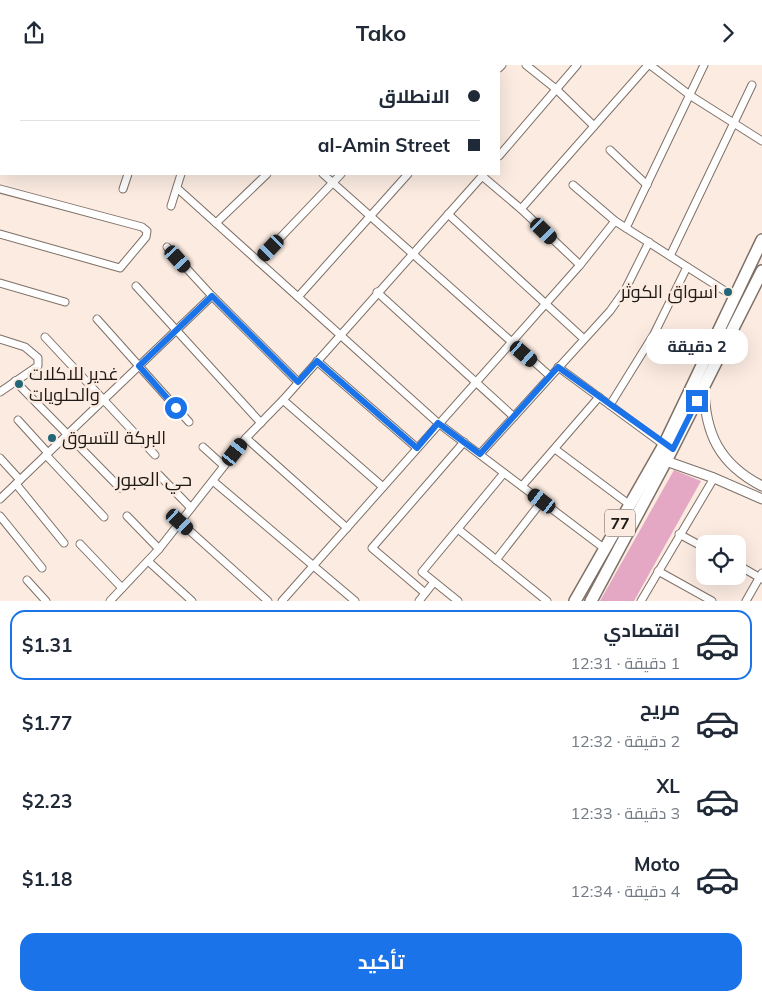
<!DOCTYPE html>
<html lang="ar">
<head>
<meta charset="utf-8">
<style>
  :root { --surface:#fff; --page:#f2f2f3; --text:#1f2937; --muted:#747a83; --line:#e0e1e3; --accent:#1a73e8 }
  body { margin:0; font-family:Mulish,Cairo,sans-serif; background:var(--page); color:var(--text); direction:rtl; height:100vh; display:flex; flex-direction:column; font-size:19px; white-space:nowrap }
  * { box-sizing:border-box; margin:0 }
  p { font-size:16px; color:var(--muted) }
  .icon { flex:none; width:28px; height:28px; fill:none; stroke:currentColor; stroke-width:2; stroke-linecap:round; stroke-linejoin:round }
  .map { position:relative; height:536px; overflow:hidden; direction:ltr }
  .drawer { display:flex; flex-direction:column; background:var(--surface); flex:1 }
  .drawer>* { flex:none }
  .top-card { position:absolute; left:0px; top:0px; width:500px; height:110px; box-shadow:0 5px 20px #0002; direction:rtl; display:grid; align-content:center; height:110px; padding:0 20px; background:var(--surface) }
  .buttons { position:absolute; left:696px; top:470px; display:grid; gap:10px }
  .buttons a { display:grid; place-items:center; width:50px; height:50px; border-radius:10px; background:var(--surface); box-shadow:0 5px 20px #0002; font-size:25px }
  .end { position:absolute; width:22px; height:22px; margin:-11px; border:6px solid #1a73e8; background:#fff; box-shadow:0 0 0 2px #fff }
  .from { border-radius:50% }
  .bubble { position:absolute; height:35px; border-radius:15px; background:var(--surface); box-shadow:0 5px 20px #0002; font-size:16px; font-weight:700; line-height:35px; text-align:center; direction:rtl }
  .car { position:absolute; width:15px; height:30px; margin:-15px -8px; border-radius:6px; box-shadow:0 0 4px 1px #0007; background:linear-gradient(#222 24%,#8ab4d8 0 40%,#222 0 76%,#8ab4d8 0 86%,#222 0) }
  .top-card b { display:flex; align-items:center; gap:18px; height:48px; font-size:19px }
  .top-card b+b { border-top:1px solid var(--line) }
  .top-card i { width:12px; height:12px; background:var(--text) }
  ul { padding:9px 0 0; list-style:none }
  li { display:flex; align-items:center; gap:15px; height:70px; margin:0 10px 8px; padding:0 10px; border:2px solid transparent; border-radius:15px }
  li div { flex:1 }
  li b { display:block; font-size:19px }
  li em { font-style:normal; font-weight:700 }
  li.active { border-color:var(--accent) }
  li>.icon { width:45px; height:45px; stroke-width:1.5 }
  .action { display:flex; gap:10px; margin-top:auto; padding:10px 20px }
  .action a { flex:1; height:58px; border-radius:15px; background:var(--accent); color:#fff; font-size:20px; font-weight:700; line-height:58px; text-align:center }
  header { display:flex; justify-content:space-between; align-items:center; height:65px; padding:0 20px; background:var(--surface); font-size:22px; font-weight:700 }
  .map>svg:first-child { display:block }
  .green { fill:#e4a8c4 }
  .lines { fill:none; stroke-linecap:round; stroke-linejoin:round }
  .minor-casing { stroke:#7e7067; stroke-width:9 }
  .tertiary-casing { stroke:#7e7067; stroke-width:11 }
  .primary-casing { stroke:#7e7067; stroke-width:14 }
  .minor { stroke:#fff; stroke-width:7 }
  .tertiary { stroke:#fff; stroke-width:9 }
  .primary { stroke:#fff; stroke-width:11 }
  .route { stroke:#1a73e8; stroke-width:6 }
  .poi-dot { fill:#226678; stroke:#fbebe1; stroke-width:2 }
  .labels { text-anchor:middle; stroke-width:5; stroke-linejoin:round; paint-order:stroke }
  .shield { fill:#fbebe1; stroke:#615953; stroke-width:1 }
  .shield-label { font-size:16px; font-weight:bold; fill:#1f1a16 }
  .poi-label { font-size:18px; fill:#1f1a16; stroke:#fbebe1; text-anchor:start }
  .neighbourhood-label { font-size:19px; fill:#1f1a16; stroke:#fbebe1 }
</style>
</head>
<body>
<header><svg class="icon" aria-label="forward" viewBox="0 0 24 24"><path d="M9 5l7 7-7 7"/></svg>Tako<svg class="icon" aria-label="share" viewBox="0 0 24 24"><path d="M12 15V3M7 8l5-5 5 5M5 13v7h14v-7"/></svg></header>
<div class="map">
<svg width="762" height="536" viewBox="0 0 762 536">
  <rect width="100%" height="100%" fill="#fbebe1"/>
  <!-- green -->
  <polygon class="green" points="674,405 701,416 634,536 600,536"/>
  <g class="lines">
    <defs>
      <g id="minor">
        <polyline points="202,0 204,1"/>
        <polyline points="364,0 365,1"/>
        <polyline points="526,0 556,24 594,61"/>
        <polyline points="650,0 691,31 762,76"/>
        <polyline points="49,1 49,0"/>
        <polyline points="101,1 101,0"/>
        <polyline points="155,1 155,0"/>
        <polyline points="225,1 226,0"/>
        <polyline points="297,1 298,0"/>
        <polyline points="434,1 435,0"/>
        <polyline points="499,3 502,0"/>
        <polyline points="0,50 1,51"/>
        <polyline points="610,85 647,120"/>
        <polyline points="499,91 577,0"/>
        <polyline points="323,109 550,311"/>
        <polyline points="482,111 521,144 580,200"/>
        <polyline points="573,120 615,156 736,233"/>
        <polyline points="177,123 438,358 605,484"/>
        <polyline points="0,124 142,162 147,166 146,172 120,203 0,169"/>
        <polyline points="123,124 128,109"/>
        <polyline points="171,141 181,109"/>
        <polyline points="521,144 648,0"/>
        <polyline points="448,149 584,274"/>
        <polyline points="216,158 267,109"/>
        <polyline points="626,163 704,0"/>
        <polyline points="167,182 212,231 298,317"/>
        <polyline points="670,191 752,20"/>
        <polyline points="258,196 341,109"/>
        <polyline points="0,218 65,237"/>
        <polyline points="136,221 261,358"/>
        <polyline points="377,227 514,352"/>
        <polyline points="298,232 408,109"/>
        <polyline points="97,254 189,357"/>
        <polyline points="45,272 155,390"/>
        <polyline points="0,274 25,282 38,293 38,301 0,327"/>
        <polyline points="317,296 417,383"/>
        <polyline points="558,302 664,380"/>
        <polyline points="15,316 120,423"/>
        <polyline points="283,335 383,422"/>
        <polyline points="610,340 654,269 687,202"/>
        <polyline points="18,355 48,388"/>
        <polyline points="246,373 347,463"/>
        <polyline points="203,382 224,401"/>
        <polyline points="555,384 630,440"/>
        <polyline points="480,389 610,246 625,225 649,177"/>
        <polyline points="46,390 104,452"/>
        <polyline points="0,393 20,415"/>
        <polyline points="159,410 191,443"/>
        <polyline points="213,416 355,536"/>
        <polyline points="16,419 64,478"/>
        <polyline points="522,421 599,332"/>
        <polyline points="0,434 212,231"/>
        <polyline points="0,451 42,503"/>
        <polyline points="127,451 159,484"/>
        <polyline points="180,457 268,536"/>
        <polyline points="458,464 547,536"/>
        <polyline points="679,469 705,483"/>
        <polyline points="80,479 122,523"/>
        <polyline points="496,495 542,436"/>
        <polyline points="148,496 192,536"/>
        <polyline points="738,500 762,514"/>
        <polyline points="658,506 712,536"/>
        <polyline points="27,515 46,536"/>
        <polyline points="425,528 372,483 464,377"/>
        <polyline points="110,536 159,484 246,373 283,335 484,109"/>
        <polyline points="282,536 580,200 615,156"/>
        <polyline points="419,536 434,517"/>
        <polyline points="458,536 422,507 504,408"/>
        <polyline points="641,536 714,413"/>
        <polyline points="746,536 762,508"/>
      </g>
      <g id="tertiary">
        <path d="M704,323C705,368 719,399 762,421"/>
        <polyline points="666,396 714,413 762,434"/>
      </g>
      <g id="primary">
        <polyline points="575,536 664,380 762,175"/>
        <polyline points="591,536 666,396 762,206"/>
      </g>
    </defs>
    <!-- minor casing -->
    <use href="#minor" class="minor-casing"/>
    <!-- tertiary casing -->
    <use href="#tertiary" class="tertiary-casing"/>
    <!-- primary casing -->
    <use href="#primary" class="primary-casing"/>
    <!-- minor -->
    <use href="#minor" class="minor"/>
    <!-- tertiary -->
    <use href="#tertiary" class="tertiary"/>
    <!-- primary -->
    <use href="#primary" class="primary"/>
  </g>
  <g class="lines">
    <!-- route -->
    <polyline class="route" points="176,343 139,301 212,231 298,317 317,296 417,383 438,358 480,389 558,302 673,384 697,336"/>
  </g>
  <!-- markers -->
  <g class="poi-dot">
    <circle cx="728" cy="227" r="5"/>
    <circle cx="19" cy="319" r="5"/>
    <circle cx="52" cy="373" r="5"/>
  </g>
  <g class="labels">
    <!-- shield labels -->
    <rect class="shield" x="605" y="444.5" width="30" height="27" rx="4"/>
    <g class="shield-label">
      <text x="620" y="464">77</text>
    </g>
    <!-- poi labels -->
    <g class="poi-label">
      <text x="718" y="233" text-anchor="end">اسواق الكوثر</text>
      <text x="29" y="315">غدير للاكلات<tspan x="29" dy="21">والحلويات</tspan></text>
      <text x="62" y="379">البركة للتسوق</text>
    </g>
    <!-- neighbourhood labels -->
    <g class="neighbourhood-label">
      <text x="154" y="421">حي العبور</text>
    </g>
  </g>
</svg>
<div class="buttons">
<a><svg class="icon" aria-label="locate" viewBox="0 0 24 24"><circle cx="12" cy="12" r="6"/><path d="M12 2v4M12 18v4M2 12h4M18 12h4"/></svg></a>
</div>
<i class="end from" style="left:176px;top:343px"></i>
<i class="end" style="left:697px;top:336px"></i>
<div class="bubble" style="left:646px;top:264px;width:102px">2 دقيقة</div>
<i class="car" style="left:544px;top:166px;rotate:134deg"></i>
<i class="car" style="left:271px;top:183px;rotate:224deg"></i>
<i class="car" style="left:178px;top:194px;rotate:138deg"></i>
<i class="car" style="left:524px;top:289px;rotate:131deg"></i>
<i class="car" style="left:235px;top:387px;rotate:38deg"></i>
<i class="car" style="left:542px;top:436px;rotate:307deg"></i>
<i class="car" style="left:180px;top:457px;rotate:132deg"></i>
<div class="top-card">
<b><i class="from"></i>الانطلاق</b>
<b><i></i>al-Amin Street</b>
</div>
</div>
<section class="drawer">
<ul>
<li class="active"><svg class="icon" aria-label="car" viewBox="0 0 24 24"><path d="M5 17H2v-5l4-1 3-4h7l3 4 3 1v5h-3M9 17h6M6 11h13"/><circle cx="7" cy="17" r="2"/><circle cx="17" cy="17" r="2"/></svg><div><b>اقتصادي</b><p>1 دقيقة · 12:31</p></div><em>$1.31</em></li>
<li><svg class="icon" aria-label="car" viewBox="0 0 24 24"><path d="M5 17H2v-5l4-1 3-4h7l3 4 3 1v5h-3M9 17h6M6 11h13"/><circle cx="7" cy="17" r="2"/><circle cx="17" cy="17" r="2"/></svg><div><b>مريح</b><p>2 دقيقة · 12:32</p></div><em>$1.77</em></li>
<li><svg class="icon" aria-label="car" viewBox="0 0 24 24"><path d="M5 17H2v-5l4-1 3-4h7l3 4 3 1v5h-3M9 17h6M6 11h13"/><circle cx="7" cy="17" r="2"/><circle cx="17" cy="17" r="2"/></svg><div><b>XL</b><p>3 دقيقة · 12:33</p></div><em>$2.23</em></li>
<li><svg class="icon" aria-label="car" viewBox="0 0 24 24"><path d="M5 17H2v-5l4-1 3-4h7l3 4 3 1v5h-3M9 17h6M6 11h13"/><circle cx="7" cy="17" r="2"/><circle cx="17" cy="17" r="2"/></svg><div><b>Moto</b><p>4 دقيقة · 12:34</p></div><em>$1.18</em></li>
</ul>
<div class="action"><a>تأكيد</a></div>
</section>
</body>
</html>
